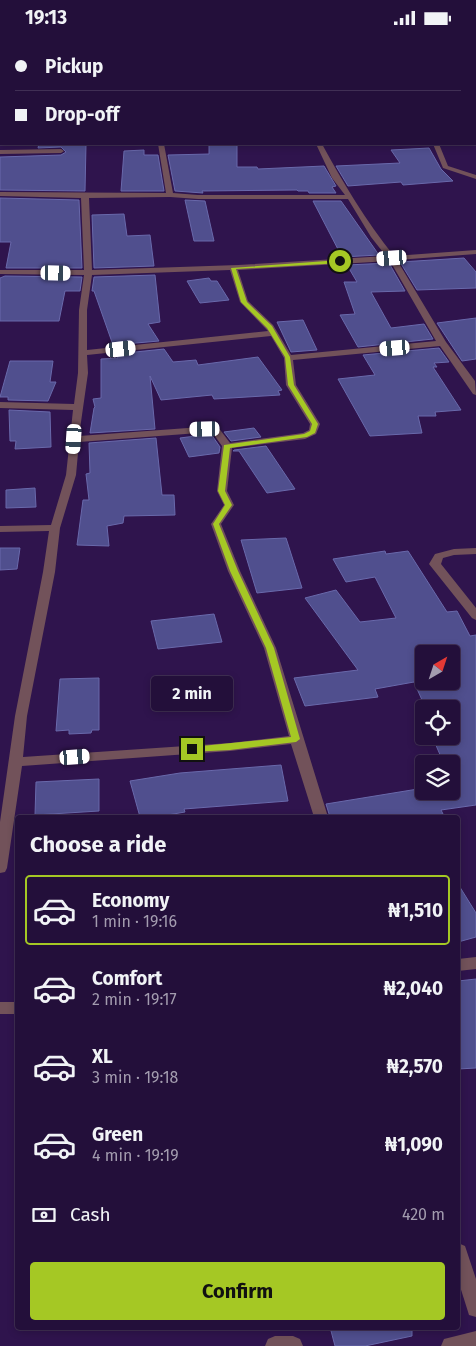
<!DOCTYPE html>
<html lang="en">
<head>
<meta charset="utf-8">
<style>
  :root { --surface:#230f3a; --page:#2f1d45; --text:#f1f3f6; --muted:#a39caf; --line:#402f54; --accent:#a5c824 }
  body { margin:0; font-family:"Fira Sans",sans-serif; background:var(--page); color:var(--text); height:100vh; display:flex; flex-direction:column; font-size:19px; white-space:nowrap }
  * { box-sizing:border-box; margin:0 }
  p { font-size:16px; color:var(--muted) }
  .icon { flex:none; width:28px; height:28px; fill:none; stroke:currentColor; stroke-width:2; stroke-linecap:round; stroke-linejoin:round }
  .map { position:relative; flex:1; overflow:hidden }
  .drawer { position:absolute; left:15px; top:780px; width:445px; height:515px; display:flex; flex-direction:column; background:var(--surface); border-radius:5px; box-shadow:0 2px 8px #0003,0 0 0 1px var(--line) }
  .drawer>* { flex:none }
  .hud { position:absolute; left:0px; top:0px; width:476px; height:110px; box-shadow:0 2px 8px #0003,0 0 0 1px var(--line); display:grid; align-content:center; height:110px; padding:0 15px; background:var(--surface) }
  .needle { width:32px; rotate:39deg }
  .buttons { position:absolute; left:415px; top:610px; display:grid; gap:10px }
  .buttons a { display:grid; place-items:center; width:45px; height:45px; border-radius:5px; background:var(--surface); box-shadow:0 2px 8px #0003,0 0 0 1px var(--line); font-size:25px }
  .end { position:absolute; width:22px; height:22px; margin:-11px; border:6px solid #a5c824; background:#111; box-shadow:0 0 0 2px #111 }
  .from { border-radius:50% }
  .bubble { position:absolute; height:35px; border-radius:5px; background:var(--surface); box-shadow:0 2px 8px #0003,0 0 0 1px var(--line); font-size:16px; font-weight:700; line-height:35px; text-align:center }
  .car { position:absolute; width:15px; height:30px; margin:-15px -8px; border-radius:6px; box-shadow:0 0 4px 1px #0007; background:linear-gradient(#fff 24%,#345 0 40%,#fff 0 76%,#345 0 86%,#fff 0) }
  .hud b { display:flex; align-items:center; gap:18px; height:48px; font-size:19px }
  .hud b+b { border-top:1px solid var(--line) }
  .hud i { width:12px; height:12px; background:var(--text) }
  ul { padding:0; list-style:none }
  li { display:flex; align-items:center; gap:15px; height:70px; margin:0 10px 8px; padding:0 5px; border:2px solid transparent; border-radius:5px }
  li div { flex:1 }
  li b { display:block; font-size:19px }
  li em { font-style:normal; font-weight:700 }
  li.selected { border-color:var(--accent) }
  li>.icon { width:45px; height:45px; stroke-width:1.5 }
  h2 { padding:0 15px; font-size:22px; line-height:60px }
  .pay { display:flex; align-items:center; gap:12px; height:55px; padding:0 15px; font-size:19px }
  .pay p { margin-inline-start:auto }
  .button { display:flex; gap:10px; margin-top:auto; padding:10px 15px }
  .button a { flex:1; height:58px; border-radius:5px; background:var(--accent); color:#111; font-size:20px; font-weight:700; line-height:58px; text-align:center }
  .status { display:flex; justify-content:space-between; align-items:center; height:35px; padding:0 25px; background:var(--surface); direction:ltr }
  .status svg { height:14px; fill:currentColor }
  .map>svg:first-child { display:block }
  .building { fill:#504f8e; stroke:#6969ab; fill-rule:evenodd }
  .lines { fill:none; stroke-linecap:round; stroke-linejoin:round }
  .minor { fill:#72525a; fill-rule:evenodd }
  .route { fill:#a5c824 }
</style>
</head>
<body>
<div class="status"><b>19:13</b><svg viewBox="0 0 49 12"><path d="M0 12V9h3v3zM5 12V6h3v6zM10 12V3h3v9zM15 12V0h3v12zM26 1h20v11H26zM47 4h2v5h-2z"/></svg></div>
<div class="map">
<svg width="476" height="1311" viewBox="0 0 476 1311">
  <rect width="100%" height="100%" fill="#2f144d"/>
  <!-- building -->
  <g class="building">
    <polygon points="39,109 86,109 85,156 0,155 0,122 61,120 66,117 61,112 38,113"/>
    <polygon points="209,110 237,110 237,132 257,132 258,134 324,131 336,151 332,152 336,158 309,158 308,156 298,156 297,155 202,156 203,158 175,156 168,120 209,119"/>
    <polygon points="429,113 441,134 453,146 403,150 401,147 348,151 336,131 400,128 391,115"/>
    <polygon points="144,115 144,120 158,120 164,156 121,156 124,116"/>
    <polygon points="0,163 79,165 82,233 6,233 11,207 0,207"/>
    <polygon points="185,165 205,166 214,206 194,206"/>
    <polygon points="313,166 341,166 379,220 342,222"/>
    <polygon points="124,179 127,201 150,200 154,231 94,233 92,180"/>
    <polygon points="464,223 476,237 476,253 417,255 400,227"/>
    <polygon points="389,228 405,256 371,257 391,293 424,289 433,304 358,312 340,280 355,279 344,247 357,247 347,230"/>
    <polygon points="155,240 160,287 148,289 159,306 113,310 94,256 92,256 94,242"/>
    <polygon points="5,241 82,242 80,256 65,256 59,286 0,286 0,243"/>
    <polygon points="209,243 211,246 217,246 229,265 200,268 187,246"/>
    <polygon points="476,283 476,324 462,326 437,288"/>
    <polygon points="303,285 317,315 291,317 277,287"/>
    <polygon points="439,313 449,327 434,328 437,332 433,332 461,375 435,377 436,381 418,381 422,398 370,401 338,344 375,340 363,320"/>
    <polygon points="164,314 173,327 196,325 198,330 258,322 282,355 278,356 280,360 214,364 212,360 161,365 150,341 155,394 90,398 94,373 95,372 93,364 101,363 101,324 118,323 116,319"/>
    <polygon points="10,326 53,326 50,347 56,347 48,366 8,365 8,362 0,362"/>
    <polygon points="9,375 50,377 51,412 15,414 16,406 10,406"/>
    <polygon points="254,393 261,402 231,406 224,397"/>
    <polygon points="211,399 220,412 219,418 189,422 180,403"/>
    <polygon points="156,403 162,460 174,460 175,480 124,481 123,488 107,491 109,511 77,510 83,465 89,465 86,439 90,438 89,408"/>
    <polygon points="266,411 295,454 267,458 239,416 233,416 234,415"/>
    <polygon points="35,453 36,472 6,473 6,455"/>
    <polygon points="286,503 302,553 257,558 241,505"/>
    <polygon points="0,513 20,513 17,534 0,535"/>
    <path d="M385,516L386,519L408,516L447,577L457,576L470,601L476,600V770L441,775L443,779L424,782H330L326,769L424,753V756H451V729H444L432,701H451V674H426L414,647L375,654L378,662L305,671L294,643L358,635L305,563L336,555L360,587L396,583L375,542L346,547L333,524ZM424,619H451V646H424Z"/>
    <polygon points="214,579 222,607 158,614 151,586"/>
    <polygon points="99,643 99,695 92,695 91,698 69,699 69,695 56,696 60,644"/>
    <polygon points="281,730 288,766 184,774 185,777 156,782 140,782 130,746 180,738"/>
    <polygon points="99,744 99,776 35,780 36,747"/>
    <polygon points="458,849 476,878 476,902 458,907"/>
    <polygon points="476,944 476,1033 458,1034 458,946"/>
    <polygon points="330,1292 412,1292 412,1301 365,1311 335,1311"/>
  </g>
  <g class="lines">
    <!-- minor -->
    <g class="minor">
      <polygon points="48,0 54,0 55,1 49,1"/>
      <polygon points="184,0 191,0 192,1 185,1"/>
      <rect x="0" y="24" width="1" height="4"/>
      <rect x="475" y="90" width="1" height="4"/>
      <path d="M158,109H164L173,158L198,160H345L332,143L316,109H322C343,148 366,186 394,221L476,215V219L397,225L446,307L475,346L476,360L473,359L440,311L293,325L296,350L320,389L316,399L305,404L232,413L227,456L234,470L221,489L240,536L276,613L328,782H314L291,709L230,716L22,731L7,833L5,837L0,838V787L15,681L43,537L49,496L0,497V491L51,490L66,440L73,375L0,373V367L74,369L78,338L79,275L84,240L0,239V235H84L81,163L0,161V157L166,158ZM170,162L198,164H348L371,202L386,221L238,230L92,235L89,163ZM390,226L436,306L291,320L273,290L248,266L238,235ZM230,235L240,267L268,296L87,315V275L92,240ZM271,301L284,323L286,350L310,389L309,395L303,398L230,408L218,392L215,391L79,401L88,338L87,320ZM212,397L222,411L217,456L224,470L211,489L228,536L264,613L289,701L230,708L23,722L27,681L55,537L60,493L76,440L79,407Z"/>
      <polygon points="433,109 439,109 448,131 476,140 476,144 443,133"/>
      <polygon points="0,115 61,114 64,116 61,118 0,119"/>
      <polygon points="476,513 476,519 454,520 443,523 441,529 476,573 476,585 472,583 429,529 435,519 454,514"/>
      <polygon points="476,922 476,934 458,936 458,924"/>
      <rect x="0" y="967" width="18" height="12"/>
      <polygon points="458,1208 465,1211 476,1244 476,1282 469,1280 458,1245"/>
      <polygon points="476,1296 476,1311 441,1311 444,1304"/>
      <polygon points="275,1301 293,1301 300,1304 303,1311 265,1311 268,1304"/>
    </g>
  </g>
  <!-- route -->
  <polygon class="route" points="340,225 342,228 236,234 247,267 272,291 290,322 294,350 318,389 315,398 307,402 230,413 225,456 232,470 219,489 238,536 274,613 300,704 296,707 230,715 189,717 188,714 192,712 291,702 266,613 230,536 213,489 225,470 218,456 224,410 304,399 310,396 312,389 288,350 285,322 267,293 241,267 231,233"/>
</svg>
<div class="buttons">
<a><svg class="needle" viewBox="-14 -14 28 28"><path d="M0-13l5 13h-10z" fill="#e53935"/><path d="M0 13l5-13h-10z" fill="#a39caf"/></svg></a>
<a><svg class="icon" aria-label="locate" viewBox="0 0 24 24"><circle cx="12" cy="12" r="6"/><path d="M12 2v4M12 18v4M2 12h4M18 12h4"/></svg></a>
<a><svg class="icon" aria-label="layers" viewBox="0 0 24 24"><path d="M12 4l9 5-9 5-9-5zM3 14l9 5 9-5"/></svg></a>
</div>
<i class="end from" style="left:340px;top:226px"></i>
<i class="end" style="left:192px;top:714px"></i>
<div class="bubble" style="left:151px;top:641px;width:82px">2 min</div>
<i class="car" style="left:392px;top:223px;rotate:266deg"></i>
<i class="car" style="left:56px;top:238px;rotate:91deg"></i>
<i class="car" style="left:395px;top:313px;rotate:265deg"></i>
<i class="car" style="left:121px;top:314px;rotate:84deg"></i>
<i class="car" style="left:205px;top:394px;rotate:269deg"></i>
<i class="car" style="left:74px;top:404px;rotate:184deg"></i>
<i class="car" style="left:75px;top:722px;rotate:86deg"></i>
<div class="hud">
<b><i class="from"></i>Pickup</b>
<b><i></i>Drop-off</b>
</div>
<section class="drawer">
<h2>Choose a ride</h2>
<ul>
<li class="selected"><svg class="icon" aria-label="car" viewBox="0 0 24 24"><path d="M5 17H2v-5l4-1 3-4h7l3 4 3 1v5h-3M9 17h6M6 11h13"/><circle cx="7" cy="17" r="2"/><circle cx="17" cy="17" r="2"/></svg><div><b>Economy</b><p>1 min · 19:16</p></div><em>₦1,510</em></li>
<li><svg class="icon" aria-label="car" viewBox="0 0 24 24"><path d="M5 17H2v-5l4-1 3-4h7l3 4 3 1v5h-3M9 17h6M6 11h13"/><circle cx="7" cy="17" r="2"/><circle cx="17" cy="17" r="2"/></svg><div><b>Comfort</b><p>2 min · 19:17</p></div><em>₦2,040</em></li>
<li><svg class="icon" aria-label="car" viewBox="0 0 24 24"><path d="M5 17H2v-5l4-1 3-4h7l3 4 3 1v5h-3M9 17h6M6 11h13"/><circle cx="7" cy="17" r="2"/><circle cx="17" cy="17" r="2"/></svg><div><b>XL</b><p>3 min · 19:18</p></div><em>₦2,570</em></li>
<li><svg class="icon" aria-label="car" viewBox="0 0 24 24"><path d="M5 17H2v-5l4-1 3-4h7l3 4 3 1v5h-3M9 17h6M6 11h13"/><circle cx="7" cy="17" r="2"/><circle cx="17" cy="17" r="2"/></svg><div><b>Green</b><p>4 min · 19:19</p></div><em>₦1,090</em></li>
</ul>
<div class="pay"><svg class="icon" aria-label="cash" viewBox="0 0 24 24"><path d="M3 7h18v10H3z"/><circle cx="12" cy="12" r="2"/></svg>Cash<p>420 m</p></div>
<div class="button"><a>Confirm</a></div>
</section>
</div>
</body>
</html>
